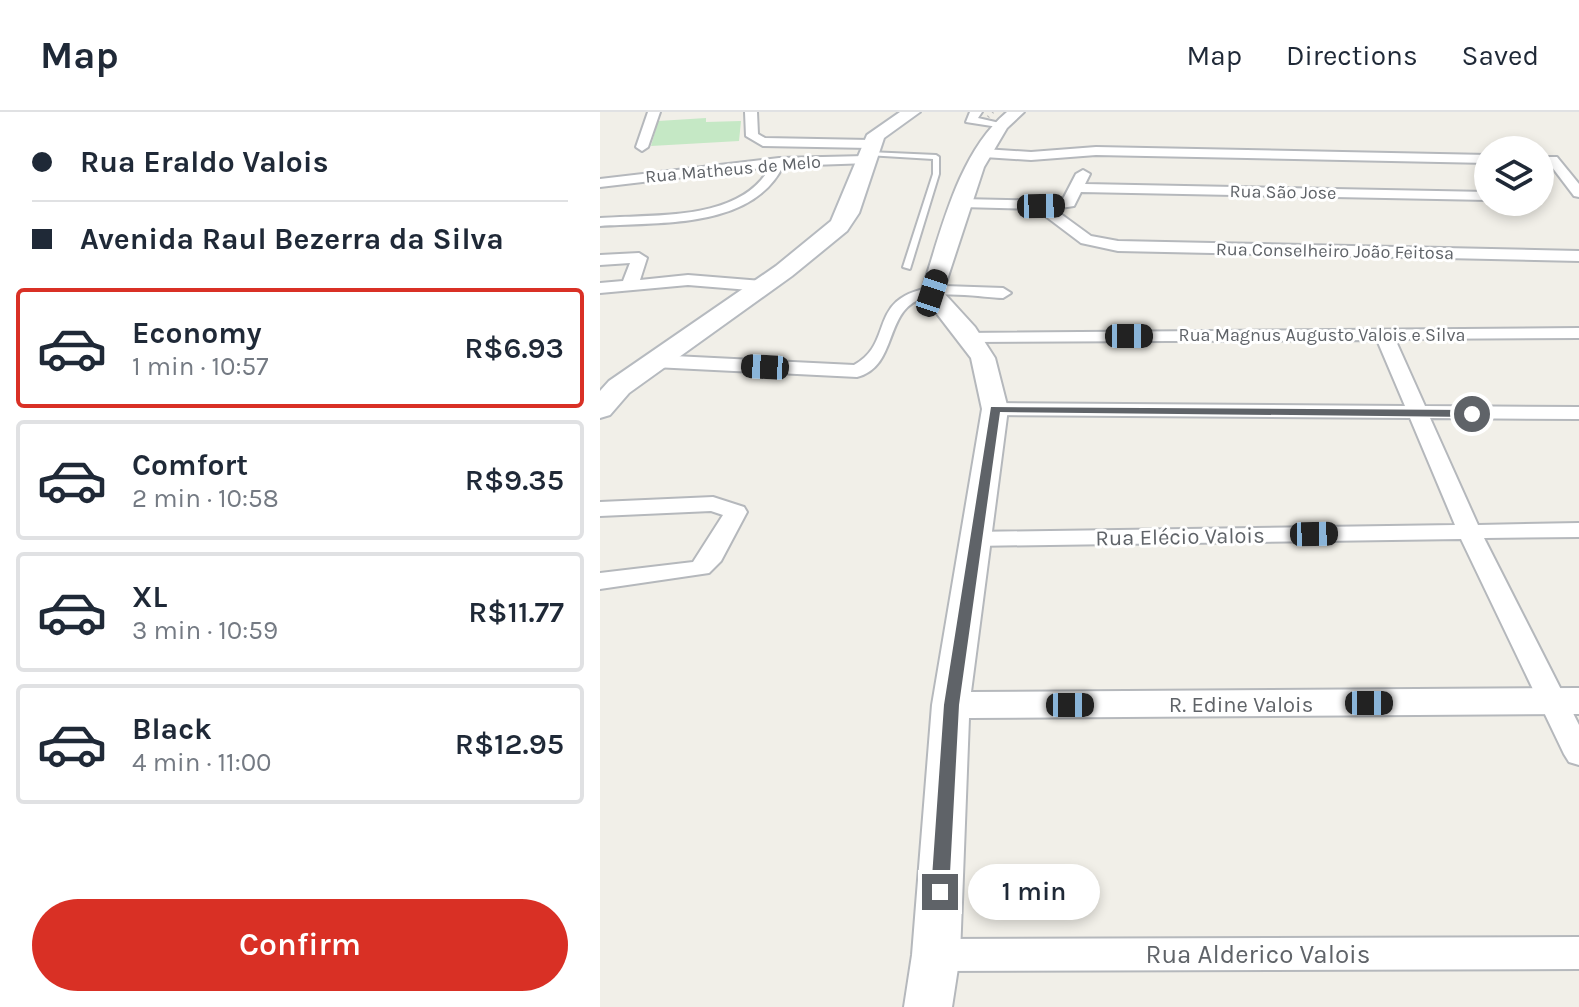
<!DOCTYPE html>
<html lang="en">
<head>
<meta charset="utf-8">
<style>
  :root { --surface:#fff; --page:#f6f6f7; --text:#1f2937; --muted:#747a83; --line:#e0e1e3; --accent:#d93025 }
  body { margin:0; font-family:Karla,sans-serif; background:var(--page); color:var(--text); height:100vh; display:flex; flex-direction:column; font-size:30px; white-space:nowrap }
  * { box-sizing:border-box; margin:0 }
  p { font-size:26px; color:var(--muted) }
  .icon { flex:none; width:44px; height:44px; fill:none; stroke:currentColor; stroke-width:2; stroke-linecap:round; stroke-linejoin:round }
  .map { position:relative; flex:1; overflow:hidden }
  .side { display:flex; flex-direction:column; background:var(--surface); width:600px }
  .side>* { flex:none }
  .top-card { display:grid; align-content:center; height:176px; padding:0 32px; background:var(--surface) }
  .buttons { position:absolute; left:874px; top:24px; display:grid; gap:16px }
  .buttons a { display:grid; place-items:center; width:80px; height:80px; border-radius:50%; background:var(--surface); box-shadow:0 4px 12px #0003; font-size:40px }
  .end { position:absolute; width:36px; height:36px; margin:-18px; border:10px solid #5f6368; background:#fff; box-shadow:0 0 0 4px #fff }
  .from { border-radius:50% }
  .bubble { position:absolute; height:56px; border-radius:28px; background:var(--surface); box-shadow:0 4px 12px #0003; font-size:26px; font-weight:600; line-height:56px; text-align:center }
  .car { position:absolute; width:24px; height:48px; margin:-24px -12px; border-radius:10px; box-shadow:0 0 6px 2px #0007; background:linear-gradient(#222 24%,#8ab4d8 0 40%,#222 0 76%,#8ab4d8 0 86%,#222 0) }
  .top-card b { display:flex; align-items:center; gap:28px; height:76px; font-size:30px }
  .top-card b+b { border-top:2px solid var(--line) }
  .top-card i { width:20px; height:20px; background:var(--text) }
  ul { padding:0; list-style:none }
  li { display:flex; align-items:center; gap:24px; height:120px; margin:0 16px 12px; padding:0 16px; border:4px solid var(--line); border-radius:8px }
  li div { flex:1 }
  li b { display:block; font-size:30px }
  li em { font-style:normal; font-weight:600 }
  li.active { border-color:var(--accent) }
  li>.icon { width:72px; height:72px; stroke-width:1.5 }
  .primary-button { display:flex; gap:16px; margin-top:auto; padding:16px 32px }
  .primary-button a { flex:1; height:92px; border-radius:48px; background:var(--accent); color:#fff; font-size:32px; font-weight:600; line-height:92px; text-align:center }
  header { display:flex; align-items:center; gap:48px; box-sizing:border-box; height:112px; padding:0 40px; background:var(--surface); border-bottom:2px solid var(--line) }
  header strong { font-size:38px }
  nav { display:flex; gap:44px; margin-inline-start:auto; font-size:28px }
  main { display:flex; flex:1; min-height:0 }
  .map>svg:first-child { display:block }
  .green { fill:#c5e8c5 }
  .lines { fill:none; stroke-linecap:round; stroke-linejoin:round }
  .service-casing { stroke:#b5b8bc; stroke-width:4 }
  .minor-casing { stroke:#b5b8bc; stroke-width:4 }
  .tertiary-casing { stroke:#b5b8bc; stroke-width:4 }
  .secondary-casing { stroke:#b6babf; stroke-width:4 }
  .service { fill:#fff; fill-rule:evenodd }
  .minor { fill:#fff; fill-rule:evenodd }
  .tertiary { fill:#fff; fill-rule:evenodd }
  .secondary { fill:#fff; fill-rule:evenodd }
  .rail { stroke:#b6b7b8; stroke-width:3; stroke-dasharray:1 5; stroke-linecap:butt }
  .route { fill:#5f6368 }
  .labels { text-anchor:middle; stroke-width:6; stroke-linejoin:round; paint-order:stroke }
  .far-street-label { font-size:18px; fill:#5f6368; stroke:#fff }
  .street-label { font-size:22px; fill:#5f6368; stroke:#fff }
  .near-street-label { font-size:26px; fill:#5f6368; stroke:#fff }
</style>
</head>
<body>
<header>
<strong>Map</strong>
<nav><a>Map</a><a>Directions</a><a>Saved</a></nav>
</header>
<main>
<section class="side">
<div class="top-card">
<b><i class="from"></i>Rua Eraldo Valois</b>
<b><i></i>Avenida Raul Bezerra da Silva</b>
</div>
<ul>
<li class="active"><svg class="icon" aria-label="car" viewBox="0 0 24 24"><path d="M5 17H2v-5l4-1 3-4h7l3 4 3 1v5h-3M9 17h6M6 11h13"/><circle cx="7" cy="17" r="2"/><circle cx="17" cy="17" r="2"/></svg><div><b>Economy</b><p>1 min · 10:57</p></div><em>R$6.93</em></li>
<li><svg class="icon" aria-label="car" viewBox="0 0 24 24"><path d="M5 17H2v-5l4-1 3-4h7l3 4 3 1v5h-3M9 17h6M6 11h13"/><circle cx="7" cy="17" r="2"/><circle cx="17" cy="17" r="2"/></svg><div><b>Comfort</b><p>2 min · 10:58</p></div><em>R$9.35</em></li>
<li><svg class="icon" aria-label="car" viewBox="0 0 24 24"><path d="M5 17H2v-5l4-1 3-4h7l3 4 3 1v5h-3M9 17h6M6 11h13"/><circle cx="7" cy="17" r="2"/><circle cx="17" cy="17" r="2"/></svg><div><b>XL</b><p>3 min · 10:59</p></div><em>R$11.77</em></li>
<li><svg class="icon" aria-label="car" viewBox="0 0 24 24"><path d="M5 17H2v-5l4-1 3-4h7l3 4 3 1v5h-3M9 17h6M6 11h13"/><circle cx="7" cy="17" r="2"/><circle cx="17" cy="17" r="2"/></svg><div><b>Black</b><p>4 min · 11:00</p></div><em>R$12.95</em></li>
</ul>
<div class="primary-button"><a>Confirm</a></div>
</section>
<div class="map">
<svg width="979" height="895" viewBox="0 0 979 895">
  <rect width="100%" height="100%" fill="#f1efe8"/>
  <!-- green -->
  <polygon class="green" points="106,6 106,10 141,9 139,29 51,34 58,9"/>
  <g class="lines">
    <defs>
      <polygon id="service" points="269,40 336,43 339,45 339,62 310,157 303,155 333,62 333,47 267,43 267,41"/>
      <g id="minor">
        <polygon points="48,0 60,0 48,35 42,39 36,35"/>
        <polygon points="145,0 157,0 158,22 165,26 270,28 276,32 270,36 163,34 146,24"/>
        <polygon points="370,0 382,0 378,6 404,12 398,15 366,10"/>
        <polygon points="496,35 888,43 888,51 496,43 431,48 384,45 378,41 384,37 431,40"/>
        <path d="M266,44L270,45V51L183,54C152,117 61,110 0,114V106C53,102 141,110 170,55L0,75V67L179,46Z"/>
        <polygon points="949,45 957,45 979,72 979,85 974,84 949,51"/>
        <polygon points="483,58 490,62 485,72 888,80 888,88 481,80 474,94 454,97 491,124 518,129 979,139 979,149 518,139 481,131 436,97 361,95 354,91 361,87 462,89 476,62"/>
        <polygon points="39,141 47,146 40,168 88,163 162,169 170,174 162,179 88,173 0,181 0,171 23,169 30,151 0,153 0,143"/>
        <path d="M344,174L403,176L411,181L403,186C377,185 340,177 316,189C285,205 296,255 257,265L54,255L45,249L54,243L254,253C298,229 262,181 344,174Z"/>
        <polygon points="979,216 979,226 795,227 825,294 979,295 979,307 830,306 878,413 979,411 979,425 884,426 979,613 979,653 969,650 964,642 861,427 373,434 361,427 373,420 855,413 810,306 395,303 385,297 395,291 805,294 777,228 370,230 361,225 364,221"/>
        <polygon points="113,385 144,395 147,400 121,449 109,461 0,477 0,461 93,450 123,403 111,399 0,404 0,390"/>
        <polygon points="979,825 979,857 336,859 324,854 318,843 324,832 336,827"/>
      </g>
      <path id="tertiary" d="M407,0H424L407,16L384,55L343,180L375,215L395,246L408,297L371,580L979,576V602L369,606L360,843L352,895H304L312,843L332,593L382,297L371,246L321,181C341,121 357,42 407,0Z"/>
      <polygon id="secondary" points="300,0 320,0 284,26 259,101 247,119 192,164 29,281 10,303 0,306 0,279 9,269 176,154 231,109 267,23"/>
    </defs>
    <!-- service casing -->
    <use href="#service" class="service-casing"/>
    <!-- minor casing -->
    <use href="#minor" class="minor-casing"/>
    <!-- tertiary casing -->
    <use href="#tertiary" class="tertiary-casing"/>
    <!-- secondary casing -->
    <use href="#secondary" class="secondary-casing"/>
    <!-- service -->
    <use href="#service" class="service"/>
    <!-- minor -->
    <use href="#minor" class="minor"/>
    <!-- tertiary -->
    <use href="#tertiary" class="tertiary"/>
    <!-- secondary -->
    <use href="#secondary" class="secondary"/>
    <!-- rail -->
    <polyline class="rail" points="388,5 393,0"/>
  </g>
  <!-- route -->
  <polygon class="route" points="391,295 872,298 877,302 872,305 400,300 359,593 349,780 340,788 331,780 344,593"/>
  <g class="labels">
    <!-- far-street labels -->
    <g class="far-street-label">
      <text transform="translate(133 57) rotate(-5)" y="6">Rua Matheus de Melo</text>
      <text transform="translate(683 80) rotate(1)" y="6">Rua São Jose</text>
      <text transform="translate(735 139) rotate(1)" y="6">Rua Conselheiro João Feitosa</text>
      <text x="722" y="229">Rua Magnus Augusto Valois e Silva</text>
    </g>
    <!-- street labels -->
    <g class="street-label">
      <text transform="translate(580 424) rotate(-1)" y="8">Rua Elécio Valois</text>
      <text x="641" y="600">R. Edine Valois</text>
    </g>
    <!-- near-street labels -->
    <g class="near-street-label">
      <text x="658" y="851">Rua Alderico Valois</text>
    </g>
  </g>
</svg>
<div class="buttons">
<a><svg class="icon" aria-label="layers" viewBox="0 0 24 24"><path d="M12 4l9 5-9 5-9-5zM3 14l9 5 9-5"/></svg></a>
</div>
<i class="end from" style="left:872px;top:302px"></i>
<i class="end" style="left:340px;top:780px"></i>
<div class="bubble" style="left:368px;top:752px;width:132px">1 min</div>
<i class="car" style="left:441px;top:94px;rotate:89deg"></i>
<i class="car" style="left:332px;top:181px;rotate:18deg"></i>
<i class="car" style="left:529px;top:224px;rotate:90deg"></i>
<i class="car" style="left:165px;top:255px;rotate:273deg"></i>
<i class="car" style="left:714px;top:422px;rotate:89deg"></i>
<i class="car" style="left:769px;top:591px;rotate:90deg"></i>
<i class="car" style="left:470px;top:593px;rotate:90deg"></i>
</div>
</main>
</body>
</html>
